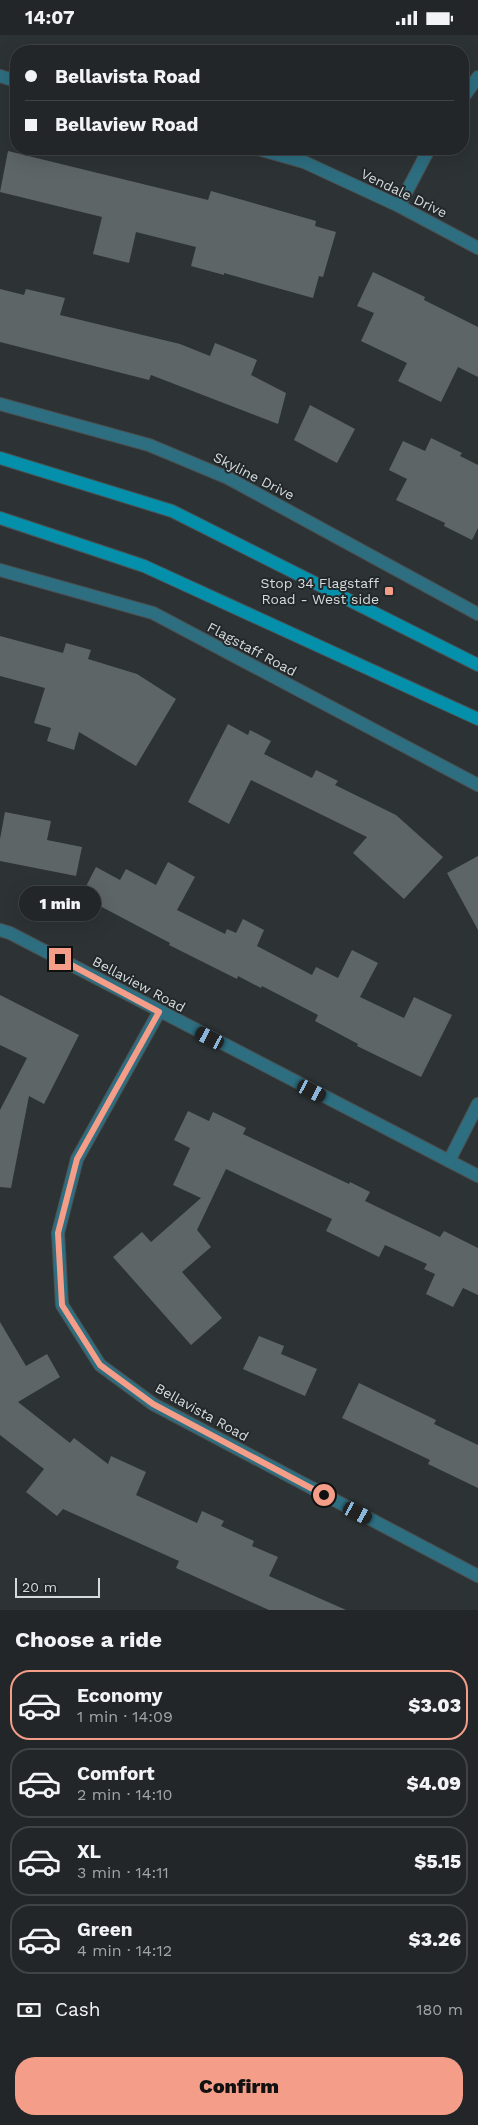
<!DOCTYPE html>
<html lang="en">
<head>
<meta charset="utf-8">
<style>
  :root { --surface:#222628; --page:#2e3234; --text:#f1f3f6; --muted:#a2a5a8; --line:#3f4345; --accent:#f49e89 }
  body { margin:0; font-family:"Work Sans",sans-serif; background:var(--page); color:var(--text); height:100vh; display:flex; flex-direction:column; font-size:19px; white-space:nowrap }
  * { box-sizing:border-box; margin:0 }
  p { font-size:16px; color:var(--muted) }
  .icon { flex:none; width:28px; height:28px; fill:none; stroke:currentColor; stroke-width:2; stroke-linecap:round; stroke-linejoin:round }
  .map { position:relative; height:1575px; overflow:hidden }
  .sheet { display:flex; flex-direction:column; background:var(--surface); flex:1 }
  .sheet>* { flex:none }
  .banner { position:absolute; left:10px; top:10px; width:459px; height:110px; border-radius:20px; box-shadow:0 5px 20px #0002,0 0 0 1px var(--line); display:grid; align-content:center; height:110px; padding:0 15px; background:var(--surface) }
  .scale { position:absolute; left:15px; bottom:12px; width:85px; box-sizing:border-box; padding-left:5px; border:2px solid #d6dadb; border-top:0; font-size:14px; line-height:18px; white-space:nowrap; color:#d6dadb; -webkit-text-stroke:4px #23292b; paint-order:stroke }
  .end { position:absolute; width:22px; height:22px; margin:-11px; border:6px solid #f49e89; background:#111; box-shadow:0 0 0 2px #111 }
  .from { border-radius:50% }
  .bubble { position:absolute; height:35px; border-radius:18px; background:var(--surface); box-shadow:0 5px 20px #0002,0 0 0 1px var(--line); font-size:16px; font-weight:800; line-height:35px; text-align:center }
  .car { position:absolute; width:15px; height:30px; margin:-15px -8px; border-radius:6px; box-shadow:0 0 4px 1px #0007; background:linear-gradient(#222 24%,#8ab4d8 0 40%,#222 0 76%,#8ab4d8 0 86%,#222 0) }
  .banner b { display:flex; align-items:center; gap:18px; height:48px; font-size:19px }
  .banner b+b { border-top:1px solid var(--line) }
  .banner i { width:12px; height:12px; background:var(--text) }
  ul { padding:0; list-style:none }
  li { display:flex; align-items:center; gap:15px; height:70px; margin:0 10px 8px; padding:0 5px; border:2px solid var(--line); border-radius:20px }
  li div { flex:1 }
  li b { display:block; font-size:19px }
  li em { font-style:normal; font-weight:800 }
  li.active { border-color:var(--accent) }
  li>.icon { width:45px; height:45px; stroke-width:1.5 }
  h2 { padding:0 15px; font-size:22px; line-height:60px }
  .pay { display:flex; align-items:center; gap:12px; height:55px; padding:0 15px; font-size:19px }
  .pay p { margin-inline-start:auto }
  .action { display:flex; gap:10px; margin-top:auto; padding:10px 15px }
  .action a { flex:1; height:58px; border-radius:20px; background:var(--accent); color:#111; font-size:20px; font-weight:800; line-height:58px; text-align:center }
  .status { display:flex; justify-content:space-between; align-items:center; height:35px; padding:0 25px; background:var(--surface); direction:ltr }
  .status svg { height:14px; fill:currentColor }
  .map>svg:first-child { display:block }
  .building { fill:#5e6567 }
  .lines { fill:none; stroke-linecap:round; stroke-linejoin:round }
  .street-casing { stroke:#4b5153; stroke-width:14 }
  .secondary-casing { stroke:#4b5153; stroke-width:14 }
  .street { stroke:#2d6e80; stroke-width:12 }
  .secondary { stroke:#048fab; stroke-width:12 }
  .route { stroke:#f49e89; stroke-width:6 }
  .poi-dot { fill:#f49e89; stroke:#23292b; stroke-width:2 }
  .labels { text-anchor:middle; stroke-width:4; stroke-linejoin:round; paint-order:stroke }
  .street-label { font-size:14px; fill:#d6dadb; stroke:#23292b }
  .poi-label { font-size:14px; fill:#d6dadb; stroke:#23292b; text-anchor:end }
</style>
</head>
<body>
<div class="status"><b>14:07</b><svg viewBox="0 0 49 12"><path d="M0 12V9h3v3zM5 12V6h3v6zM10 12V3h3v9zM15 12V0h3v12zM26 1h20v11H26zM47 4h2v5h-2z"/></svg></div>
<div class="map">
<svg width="478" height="1575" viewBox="0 0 478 1575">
  <rect width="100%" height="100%" fill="#2d3335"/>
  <!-- building -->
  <g class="building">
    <polygon points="8,116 208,165 211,156 316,186 315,191 336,197 323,242 319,241 313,263 224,238 224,240 191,231 196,212 136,197 129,228 93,219 102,182 0,157"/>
    <polygon points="373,237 425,262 424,265 478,292 478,342 458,332 441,367 398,346 407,328 361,306 374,278 357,271"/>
    <polygon points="0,254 24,260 26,254 65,263 60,280 180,309 210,321 215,308 257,325 251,340 286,358 278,389 151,340 149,345 0,307"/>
    <polygon points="310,370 355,394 337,428 294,405"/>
    <polygon points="431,403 462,418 460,421 478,430 478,493 472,505 444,491 445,488 396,465 407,444 389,435 403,406 425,416"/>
    <polygon points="0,601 63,618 66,608 91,615 88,624 137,639 176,664 136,731 79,697 74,715 47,706 51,693 34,688 45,653 0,641"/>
    <polygon points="228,689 248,700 250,695 271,706 264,719 312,743 316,735 338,746 335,750 396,780 443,822 404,864 353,818 367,802 251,745 229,789 188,767"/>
    <polygon points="5,777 51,786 47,805 82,812 76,841 0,826 0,804"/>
    <polygon points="478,821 478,895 447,838"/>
    <polygon points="168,827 195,842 177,875 225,899 227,894 236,898 243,884 264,895 257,911 312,940 316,932 338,943 352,915 378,928 360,962 404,983 414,962 452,980 421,1042 357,1011 358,1009 315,986 318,980 262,951 261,953 238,941 237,944 169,910 170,908 81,861 96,832 120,845 126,834 156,850"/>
    <polygon points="0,960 79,1000 44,1069 29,1061 11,1153 0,1152 0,1075 27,1023 0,1010"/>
    <polygon points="188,1076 209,1086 213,1077 246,1093 243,1099 349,1149 350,1147 370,1157 365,1166 440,1202 444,1196 478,1213 478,1260 463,1253 453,1272 426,1259 435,1239 424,1234 427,1229 385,1210 379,1222 326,1196 332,1184 226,1134 197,1195 211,1212 182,1237 222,1283 191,1310 113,1222 142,1197 151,1207 201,1163 173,1150 190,1113 174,1105"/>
    <polygon points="0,1287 26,1331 47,1319 60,1342 18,1367 70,1408 74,1403 108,1429 111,1421 146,1437 136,1460 197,1488 202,1476 224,1486 221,1491 254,1506 252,1511 278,1522 269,1541 346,1575 269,1575 176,1533 179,1526 63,1474 57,1481 26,1457 44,1434 0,1400"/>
    <polygon points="259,1301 284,1311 281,1319 317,1334 305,1361 243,1334"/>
    <polygon points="359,1348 436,1385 434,1389 478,1410 478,1453 428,1429 430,1425 342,1383"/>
  </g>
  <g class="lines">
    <defs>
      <g id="street">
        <polyline points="0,41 16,46"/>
        <polyline points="462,64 478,42"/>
        <polyline points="258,114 304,127 399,171 478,213"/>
        <polyline points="399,171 429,114"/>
        <polyline points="0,369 149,410 228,443 478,579"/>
        <polyline points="0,535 153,578 478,750"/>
        <polyline points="0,895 10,898 478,1141"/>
        <polyline points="159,977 77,1124 58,1198 62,1270 100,1330 153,1369 478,1541"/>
        <polyline points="449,1126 478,1069"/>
      </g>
      <g id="secondary">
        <polyline points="0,423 172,476 478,630"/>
        <polyline points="0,483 144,531 478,684"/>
      </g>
    </defs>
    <!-- street casing -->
    <use href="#street" class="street-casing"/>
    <!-- secondary casing -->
    <use href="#secondary" class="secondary-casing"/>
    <!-- street -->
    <use href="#street" class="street"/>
    <!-- secondary -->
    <use href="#secondary" class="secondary"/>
  </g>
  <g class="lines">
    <!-- route -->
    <polyline class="route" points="60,924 159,977 77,1124 58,1198 62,1270 100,1330 153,1369 324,1460"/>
  </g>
  <!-- markers -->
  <rect class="poi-dot" x="384" y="551" width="10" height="10" rx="2.5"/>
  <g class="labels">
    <!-- street labels -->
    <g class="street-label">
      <text transform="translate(404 158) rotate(26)" y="5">Vendale Drive</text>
      <text transform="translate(254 441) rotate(27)" y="5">Skyline Drive</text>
      <text transform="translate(252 614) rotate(28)" y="5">Flagstaff Road</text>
      <text transform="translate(139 949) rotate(28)" y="5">Bellaview Road</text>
      <text transform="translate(202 1377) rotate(29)" y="5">Bellavista Road</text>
    </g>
    <!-- poi labels -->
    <g class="poi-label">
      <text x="379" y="553">Stop 34 Flagstaff<tspan x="379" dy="16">Road - West side</tspan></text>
    </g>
  </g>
</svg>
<div class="scale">20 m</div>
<i class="end from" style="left:324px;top:1460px"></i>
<i class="end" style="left:60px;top:924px"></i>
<div class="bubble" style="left:19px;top:851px;width:82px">1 min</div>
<i class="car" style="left:210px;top:1003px;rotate:297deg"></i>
<i class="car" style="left:312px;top:1056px;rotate:117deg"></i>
<i class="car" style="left:358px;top:1478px;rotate:118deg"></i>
<div class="banner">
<b><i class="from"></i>Bellavista Road</b>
<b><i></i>Bellaview Road</b>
</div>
</div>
<section class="sheet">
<h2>Choose a ride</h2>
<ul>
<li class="active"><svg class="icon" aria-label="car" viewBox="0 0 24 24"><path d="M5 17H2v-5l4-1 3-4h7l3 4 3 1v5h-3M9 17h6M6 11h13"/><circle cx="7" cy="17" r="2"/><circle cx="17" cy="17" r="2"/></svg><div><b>Economy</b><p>1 min · 14:09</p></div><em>$3.03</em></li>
<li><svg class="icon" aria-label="car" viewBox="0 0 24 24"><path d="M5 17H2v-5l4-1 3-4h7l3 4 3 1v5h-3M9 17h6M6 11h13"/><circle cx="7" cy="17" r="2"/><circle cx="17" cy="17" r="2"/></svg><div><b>Comfort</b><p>2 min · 14:10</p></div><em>$4.09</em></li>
<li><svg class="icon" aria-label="car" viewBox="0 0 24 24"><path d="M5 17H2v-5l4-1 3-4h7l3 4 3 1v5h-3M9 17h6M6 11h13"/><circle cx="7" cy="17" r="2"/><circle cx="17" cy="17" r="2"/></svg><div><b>XL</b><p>3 min · 14:11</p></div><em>$5.15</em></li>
<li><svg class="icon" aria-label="car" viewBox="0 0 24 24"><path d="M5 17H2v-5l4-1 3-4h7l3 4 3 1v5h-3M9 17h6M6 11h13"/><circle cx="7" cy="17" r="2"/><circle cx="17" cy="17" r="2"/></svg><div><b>Green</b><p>4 min · 14:12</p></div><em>$3.26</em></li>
</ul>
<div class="pay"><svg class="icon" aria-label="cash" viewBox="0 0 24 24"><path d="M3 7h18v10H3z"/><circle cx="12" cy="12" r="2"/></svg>Cash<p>180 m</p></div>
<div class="action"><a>Confirm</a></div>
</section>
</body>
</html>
